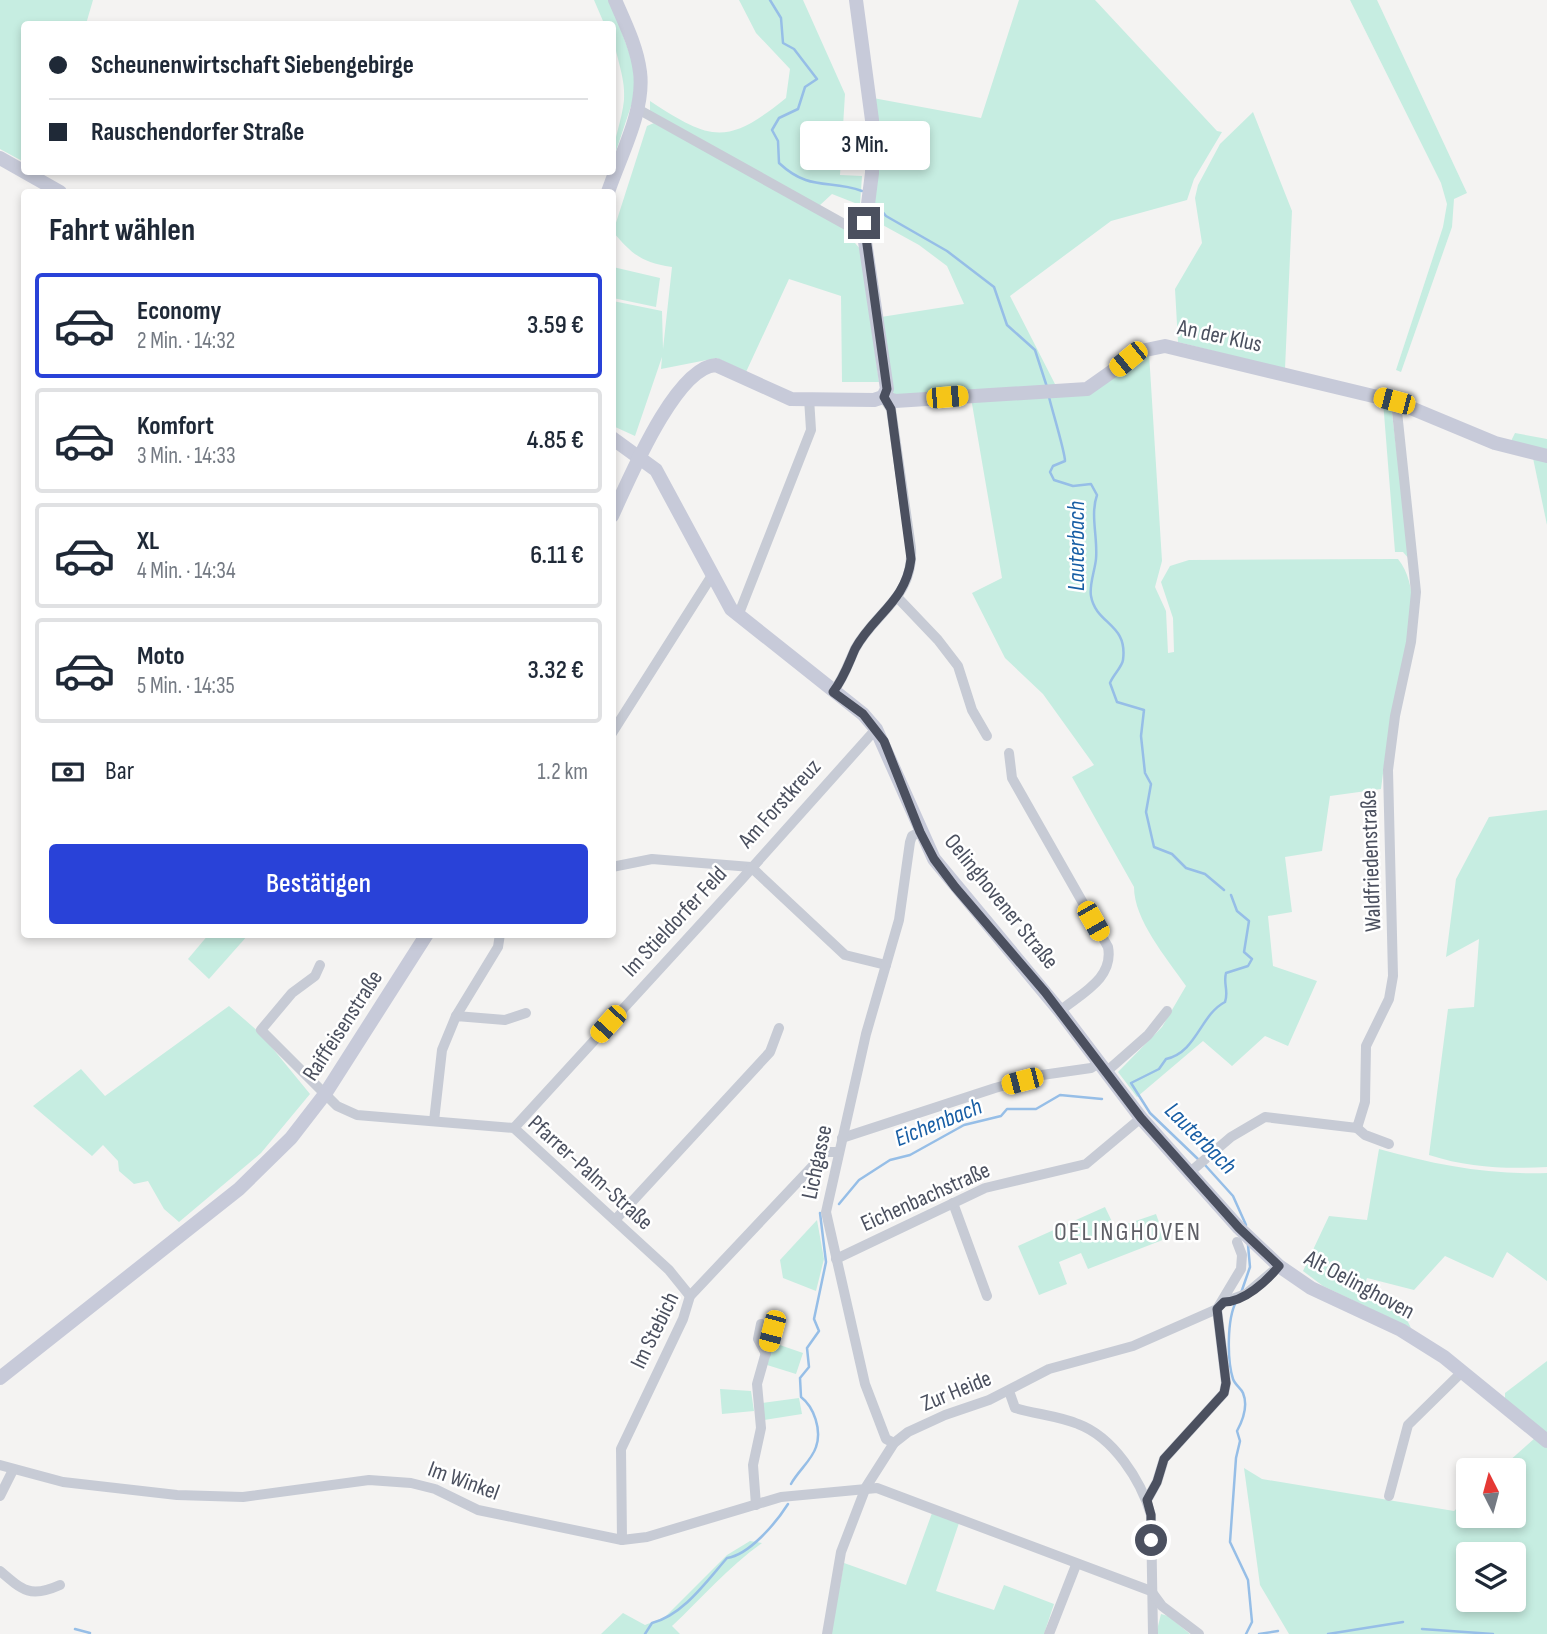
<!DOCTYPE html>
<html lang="de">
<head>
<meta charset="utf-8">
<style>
  :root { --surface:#fff; --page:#f2f2f3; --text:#1f2937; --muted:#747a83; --line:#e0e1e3; --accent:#2942d8 }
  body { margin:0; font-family:"Sofia Sans Condensed",sans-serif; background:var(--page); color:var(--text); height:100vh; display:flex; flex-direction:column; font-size:26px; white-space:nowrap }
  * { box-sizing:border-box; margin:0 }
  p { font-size:23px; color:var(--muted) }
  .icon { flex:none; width:38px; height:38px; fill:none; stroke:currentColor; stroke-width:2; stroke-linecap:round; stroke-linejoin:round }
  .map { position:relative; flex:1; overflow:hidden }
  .drawer { position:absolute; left:21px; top:189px; width:595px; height:749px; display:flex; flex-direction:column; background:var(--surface); border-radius:7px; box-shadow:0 4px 10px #0003 }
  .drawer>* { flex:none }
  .guide { position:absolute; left:21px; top:21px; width:595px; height:154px; border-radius:7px; box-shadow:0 4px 10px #0003; display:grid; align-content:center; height:154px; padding:0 28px; background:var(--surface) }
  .needle { width:46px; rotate:354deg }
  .fabs { position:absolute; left:1456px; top:1458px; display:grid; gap:14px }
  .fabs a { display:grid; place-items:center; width:70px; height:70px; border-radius:7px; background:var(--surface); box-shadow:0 4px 10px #0003; font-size:35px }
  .end { position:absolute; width:32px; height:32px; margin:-16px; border:9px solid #4b505f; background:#fff; box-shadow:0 0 0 4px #fff }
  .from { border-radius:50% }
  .bubble { position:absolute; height:49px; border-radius:7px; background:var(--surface); box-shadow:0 4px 10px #0003; font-size:23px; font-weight:600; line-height:49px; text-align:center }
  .car { position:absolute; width:21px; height:42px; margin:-21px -10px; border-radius:9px; box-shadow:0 0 5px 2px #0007; background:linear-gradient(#f5c518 24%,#345 0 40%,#f5c518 0 76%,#345 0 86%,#f5c518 0) }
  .guide b { display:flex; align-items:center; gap:24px; height:66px; font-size:26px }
  .guide b+b { border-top:2px solid var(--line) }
  .guide i { width:18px; height:18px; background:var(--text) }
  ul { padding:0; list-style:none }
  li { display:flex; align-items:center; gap:21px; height:105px; margin:0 14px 10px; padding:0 14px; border:4px solid var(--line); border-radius:7px }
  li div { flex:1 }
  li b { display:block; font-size:26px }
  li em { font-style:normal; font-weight:600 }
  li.selected { border-color:var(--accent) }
  li>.icon { width:63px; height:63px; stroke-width:1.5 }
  h2 { padding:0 28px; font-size:32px; line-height:84px }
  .pay { display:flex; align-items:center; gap:18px; height:77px; padding:0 28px; font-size:26px }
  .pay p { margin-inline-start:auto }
  .button { display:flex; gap:14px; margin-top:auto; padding:14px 28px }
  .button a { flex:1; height:80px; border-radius:7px; background:var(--accent); color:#fff; font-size:28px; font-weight:600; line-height:80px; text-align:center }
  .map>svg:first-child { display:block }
  .green { fill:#c6ede1; fill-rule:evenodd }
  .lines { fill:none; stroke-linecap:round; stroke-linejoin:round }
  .stream { stroke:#96bee7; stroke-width:2.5 }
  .street { stroke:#c7cbd5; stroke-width:10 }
  .secondary { stroke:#c7cad9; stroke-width:14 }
  .route { stroke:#4b505f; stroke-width:9 }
  .labels { text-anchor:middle; stroke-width:5; stroke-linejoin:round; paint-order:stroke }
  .street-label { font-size:23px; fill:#4b505f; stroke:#fff }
  .water-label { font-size:24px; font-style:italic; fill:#185ea5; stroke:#fff }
  .quarter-label { font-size:26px; letter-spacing:2px; fill:#5f6067; stroke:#fff }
</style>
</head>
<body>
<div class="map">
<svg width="1547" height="1634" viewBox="0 0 1547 1634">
  <rect width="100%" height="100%" fill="#f4f3f2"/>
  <!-- green -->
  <g class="green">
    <polygon points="0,0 93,0 86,24 24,24 24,162 0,149"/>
    <path d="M594,0H610L633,63L635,94L613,160C613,139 622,121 624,100C626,74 613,53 612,24L602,22L586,24L603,21Z"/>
    <path d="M739,0H803L845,94L840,175L862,176L860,205L832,194L819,206L650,112V101C711,141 727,146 786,98L790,69L756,33Z"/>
    <polygon points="1019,0 1095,0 1217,131 1222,132 1194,179 1187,200 1111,221 1010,296 1056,386 899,397 892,392 881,317 964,304 947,266 919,245 870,218 873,98 981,118"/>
    <polygon points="1350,0 1377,0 1467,193 1454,199 1452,227 1401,372 1396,370 1443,227 1447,204 1441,183"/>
    <polygon points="1253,112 1292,211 1285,369 1178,342 1175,289 1202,243 1195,198 1198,185 1220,144"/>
    <path d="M654,123L856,233L855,243L861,250L879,382H842L841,296L789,279L746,372L717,358L661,369L662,357L635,436L613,426V301L662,311L663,349L672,267C641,262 633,255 613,232L647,126Z"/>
    <polygon points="613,267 660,278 656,307 613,298"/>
    <path d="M1149,353L1162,561L1155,587L1166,611L1168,653L1174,652L1173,618L1161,582L1170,566L1189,560L1398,559C1430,599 1399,674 1391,719C1387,742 1384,766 1381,789L1330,796L1322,851L1285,857L1292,912L1268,916L1273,966L1317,981L1288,1046L1265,1036L1232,1066L1203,1041L1137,1097L1118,1072L1162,1027L1186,986C1166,957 1134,920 1134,887L1072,777L1094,765L1043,694L1005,658L972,593L1002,578L971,398L1078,395Z"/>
    <polygon points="1383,401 1391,405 1410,560 1403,552 1395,552"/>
    <polygon points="1515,433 1547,439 1547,452 1510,443"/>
    <polygon points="1533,458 1547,461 1547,525"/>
    <path d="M1547,810V1167C1506,1169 1469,1168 1429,1155L1448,1009L1474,1007L1479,939L1446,957L1456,879L1489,817Z"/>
    <polygon points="209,934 248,935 209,979 188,959"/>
    <polygon points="229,1006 260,1033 310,1094 261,1153 179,1222 164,1209 148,1181 134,1184 119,1171 118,1161 103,1145 92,1156 33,1106 81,1069 105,1096"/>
    <path d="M1379,1149C1436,1165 1488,1175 1547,1173V1281L1507,1252L1493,1278L1445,1256L1414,1290L1367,1278L1361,1295L1405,1316L1411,1328L1323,1286L1303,1271L1329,1216L1367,1220Z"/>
    <polygon points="1105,1207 1115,1228 1156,1214 1165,1239 1088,1269 1081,1253 1059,1262 1067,1284 1039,1295 1018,1246"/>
    <polygon points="817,1220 824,1259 816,1291 783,1278 780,1260"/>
    <polygon points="774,1343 803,1353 796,1374 767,1365"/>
    <polygon points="1547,1361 1547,1435 1505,1401 1505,1393"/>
    <polygon points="720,1389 751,1391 754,1411 722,1414"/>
    <polygon points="799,1398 802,1414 764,1420 762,1403"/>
    <path d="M1535,1438L1547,1448V1634H1289L1260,1585L1244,1468L1262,1479L1454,1511L1468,1498V1516H1514V1470H1499ZM1468,1554H1514V1600H1468Z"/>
    <polygon points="932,1513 959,1523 936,1591 994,1610 1004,1585 1054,1604 1044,1634 831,1634 844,1563 906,1585"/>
    <path d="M750,1541L762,1543C728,1567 702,1598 672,1626L680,1634H601L623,1613L645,1625L665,1617L727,1555Z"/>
    <polygon points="1161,1614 1168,1616 1190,1634 1156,1634"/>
  </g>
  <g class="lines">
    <!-- stream -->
    <g class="stream">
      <path d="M770,0L781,18L783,43L794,49L817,79L805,87L798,109L779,118L772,130L778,141L779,163C810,192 829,179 862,191"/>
      <polyline points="876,204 886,216 947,251 994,287 1007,325 1035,350 1047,387"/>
      <path d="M1049,397C1052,410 1065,452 1065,461L1053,466L1050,472L1054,480L1073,486L1091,484L1097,495C1090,515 1098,538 1096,559C1095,570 1089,585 1091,596C1096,625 1128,623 1123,660C1122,667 1113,675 1110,683L1117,702L1144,710L1141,736L1145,773L1151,784L1146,812L1154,847L1172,854L1186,868L1205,874L1224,890"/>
      <path d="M1200,1161L1150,1113L1131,1083L1159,1069L1166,1059C1197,1052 1200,1015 1225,1002C1229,991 1223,984 1226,973L1248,966L1252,959L1244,952L1249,921L1237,911L1231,895"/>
      <polyline points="1205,1165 1233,1196 1246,1225"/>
      <polyline points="839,1204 859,1180 890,1160 910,1155 964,1125 1001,1116 1007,1109 1036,1109 1060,1095 1102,1099"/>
      <polyline points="1241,1293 1250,1267 1248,1245"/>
      <path d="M1236,1302C1227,1319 1227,1360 1233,1379C1235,1385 1241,1388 1243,1393C1248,1405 1243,1420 1237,1431L1240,1441L1236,1458L1230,1542L1248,1580L1252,1622L1246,1634"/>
      <path d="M791,1484C798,1471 812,1460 816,1447C822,1430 814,1407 801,1397L800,1378L809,1367L807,1348L819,1331L814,1319L826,1262L820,1213"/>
      <polyline points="75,1629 90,1633"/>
      <polyline points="1422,1629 1493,1634"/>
      <path d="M645,1634L652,1623C683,1615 706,1582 727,1558C749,1555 776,1523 788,1504"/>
      <polyline points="1259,1634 1278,1631"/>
      <polyline points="1328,1634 1403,1622"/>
    </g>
    <!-- street -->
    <g class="street">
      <polyline points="636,108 864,235"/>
      <polyline points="898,598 938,640 958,666 972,710 987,736"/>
      <polyline points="738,616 811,430 809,398"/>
      <path d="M833,692C844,678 848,664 855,649C875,612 914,598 911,548L891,409L883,397"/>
      <polyline points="612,733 711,577"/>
      <path d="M1009,753L1012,778L1108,947C1114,978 1082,993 1060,1011"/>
      <polyline points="612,867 652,859 751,867"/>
      <polyline points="751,867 845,955 886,965"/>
      <polyline points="320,965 315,976 292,993 261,1030 337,1106 357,1115 514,1128 669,1270 690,1296"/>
      <polyline points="456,1016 498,947 500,934"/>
      <polyline points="1106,1072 1148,1035 1167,1011"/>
      <polyline points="434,1121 442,1050 456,1016 505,1020 526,1013"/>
      <polyline points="514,1128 742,879 876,729"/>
      <polyline points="1357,1128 1365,1135 1389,1144"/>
      <polyline points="842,1138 995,1088 1042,1075 1091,1068 1099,1063"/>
      <polyline points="1189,1173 1231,1137 1265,1117 1357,1128 1365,1102 1366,1046 1389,999 1393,976 1388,770 1395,716 1411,642 1416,592 1396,402"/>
      <polyline points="953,1203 987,1296"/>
      <polyline points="615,1220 770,1052 779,1028"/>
      <polyline points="836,1259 985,1188 1086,1164 1141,1118"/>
      <polyline points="1224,1302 1246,1294 1279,1266"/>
      <polyline points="761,1324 758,1339 766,1354"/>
      <path d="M1009,1391L1015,1408C1035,1414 1059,1416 1078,1424C1113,1437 1141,1480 1151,1515L1153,1634"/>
      <polyline points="894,1443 886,1439 865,1384 826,1212 866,1034 899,920 910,842 912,836 920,832"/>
      <polyline points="0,1465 63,1482 177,1495 243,1497 369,1480 411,1483 435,1489 478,1510 622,1540 647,1537 781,1497 877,1488 1151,1591 1162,1606 1199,1634"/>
      <polyline points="0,1496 13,1470"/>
      <polyline points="1389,1496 1408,1425 1463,1371"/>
      <polyline points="1147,1500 1157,1482 1164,1459 1224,1393 1226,1383 1217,1309"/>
      <polyline points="756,1505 753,1465 761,1428 757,1384 772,1331"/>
      <polyline points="622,1540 621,1449 683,1319 690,1296 826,1152 838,1152"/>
      <path d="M0,1571C23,1591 31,1598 60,1585"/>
      <polyline points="827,1634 841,1552 866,1487 894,1443 908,1432 945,1415 989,1400 1049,1369 1133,1346 1217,1309 1241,1269 1242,1255 1237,1242"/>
      <polyline points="1049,1634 1076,1565"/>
    </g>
    <!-- secondary -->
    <g class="secondary">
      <polyline points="856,0 872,120 872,173 864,235 887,389 883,397"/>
      <polyline points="0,158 60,192"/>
      <path d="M608,192C620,156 645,111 640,72C637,47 625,23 615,0"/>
      <polyline points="883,397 895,401 1087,389 1141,351 1165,346 1394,401 1495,443 1547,456"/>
      <polyline points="612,438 656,470 731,609 863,714 876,729 934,859 1060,1011 1141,1118 1239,1228 1279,1266 1311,1288 1401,1330 1444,1357 1547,1441"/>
      <path d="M612,516C628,482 675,367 716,365L791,399L874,400L883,397"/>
      <polyline points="0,1378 239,1189 291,1138 325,1094 427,934"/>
    </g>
  </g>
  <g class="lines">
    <!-- route -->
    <path class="route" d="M864,223L887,389L884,397L891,409L911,559C906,602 873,615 855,649C848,665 844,678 833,692L863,714L884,741L920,832L934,859L955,887L1045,992L1141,1118L1239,1228L1279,1266C1267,1281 1244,1302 1224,1302L1217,1309L1226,1383L1224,1393L1164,1459L1157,1482L1147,1500L1151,1515V1540"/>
  </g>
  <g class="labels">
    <!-- street labels -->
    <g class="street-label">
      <text transform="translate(1220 335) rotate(12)" y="8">An der Klus</text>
      <text transform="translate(779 803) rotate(-48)" y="8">Am Forstkreuz</text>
      <text transform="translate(1370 861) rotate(-92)" y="8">Waldfriedenstraße</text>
      <text transform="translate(1002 901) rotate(51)" y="8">Oelinghovener Straße</text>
      <text transform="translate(674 921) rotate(-47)" y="8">Im Stieldorfer Feld</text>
      <text transform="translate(342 1025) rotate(-57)" y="8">Raiffeisenstraße</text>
      <text transform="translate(816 1162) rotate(-78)" y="8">Lichgasse</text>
      <text transform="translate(591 1172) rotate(42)" y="8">Pfarrer-Palm-Straße</text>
      <text transform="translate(925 1196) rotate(-24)" y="8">Eichenbachstraße</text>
      <text transform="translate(1360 1284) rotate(28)" y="8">Alt Oelinghoven</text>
      <text transform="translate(654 1330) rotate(-64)" y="8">Im Stebich</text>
      <text transform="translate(956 1390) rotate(-22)" y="8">Zur Heide</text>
      <text transform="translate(464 1480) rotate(20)" y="8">Im Winkel</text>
    </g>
    <!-- water labels -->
    <g class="water-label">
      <text transform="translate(1076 546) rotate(-90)" y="8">Lauterbach</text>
      <text transform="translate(938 1122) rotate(-22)" y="8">Eichenbach</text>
      <text transform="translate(1201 1138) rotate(45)" y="8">Lauterbach</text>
    </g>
    <!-- quarter labels -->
    <g class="quarter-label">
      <text x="1128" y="1240">OELINGHOVEN</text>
    </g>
  </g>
</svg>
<div class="fabs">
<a><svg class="needle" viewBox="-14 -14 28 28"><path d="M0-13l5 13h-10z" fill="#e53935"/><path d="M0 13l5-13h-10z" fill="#747a83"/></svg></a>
<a><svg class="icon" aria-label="layers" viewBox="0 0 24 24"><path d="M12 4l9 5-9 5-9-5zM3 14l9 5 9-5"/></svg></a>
</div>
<i class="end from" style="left:1151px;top:1540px"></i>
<i class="end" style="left:864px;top:223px"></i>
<div class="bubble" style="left:800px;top:121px;width:130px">3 Min.</div>
<i class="car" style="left:1128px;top:359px;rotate:231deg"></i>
<i class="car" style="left:947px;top:397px;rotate:85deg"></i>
<i class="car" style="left:1394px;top:401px;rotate:285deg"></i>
<i class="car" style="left:1093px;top:921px;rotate:150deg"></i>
<i class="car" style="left:608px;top:1024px;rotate:222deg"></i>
<i class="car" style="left:1022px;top:1081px;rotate:255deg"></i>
<i class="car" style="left:772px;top:1331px;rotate:195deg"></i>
<div class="guide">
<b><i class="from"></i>Scheunenwirtschaft Siebengebirge</b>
<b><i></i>Rauschendorfer Straße</b>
</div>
<section class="drawer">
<h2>Fahrt wählen</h2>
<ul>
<li class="selected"><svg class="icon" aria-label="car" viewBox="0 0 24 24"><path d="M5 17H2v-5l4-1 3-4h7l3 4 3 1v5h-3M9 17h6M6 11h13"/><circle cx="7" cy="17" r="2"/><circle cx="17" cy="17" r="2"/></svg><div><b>Economy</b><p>2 Min. · 14:32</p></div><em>3.59 €</em></li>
<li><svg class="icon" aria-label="car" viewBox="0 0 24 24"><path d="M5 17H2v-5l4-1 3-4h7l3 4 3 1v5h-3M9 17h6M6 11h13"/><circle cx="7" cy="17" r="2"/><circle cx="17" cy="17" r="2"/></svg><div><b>Komfort</b><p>3 Min. · 14:33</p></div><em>4.85 €</em></li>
<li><svg class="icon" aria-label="car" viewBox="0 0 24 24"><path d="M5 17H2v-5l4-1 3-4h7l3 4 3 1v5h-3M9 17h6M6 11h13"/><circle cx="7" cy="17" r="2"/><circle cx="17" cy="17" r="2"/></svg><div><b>XL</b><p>4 Min. · 14:34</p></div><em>6.11 €</em></li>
<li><svg class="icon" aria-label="car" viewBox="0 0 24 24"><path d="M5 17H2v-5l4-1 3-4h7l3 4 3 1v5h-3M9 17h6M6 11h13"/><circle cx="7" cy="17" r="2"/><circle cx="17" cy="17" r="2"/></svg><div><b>Moto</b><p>5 Min. · 14:35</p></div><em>3.32 €</em></li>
</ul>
<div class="pay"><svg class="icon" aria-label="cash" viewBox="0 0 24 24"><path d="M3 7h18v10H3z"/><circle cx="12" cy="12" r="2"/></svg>Bar<p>1.2 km</p></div>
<div class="button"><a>Bestätigen</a></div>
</section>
</div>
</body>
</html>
